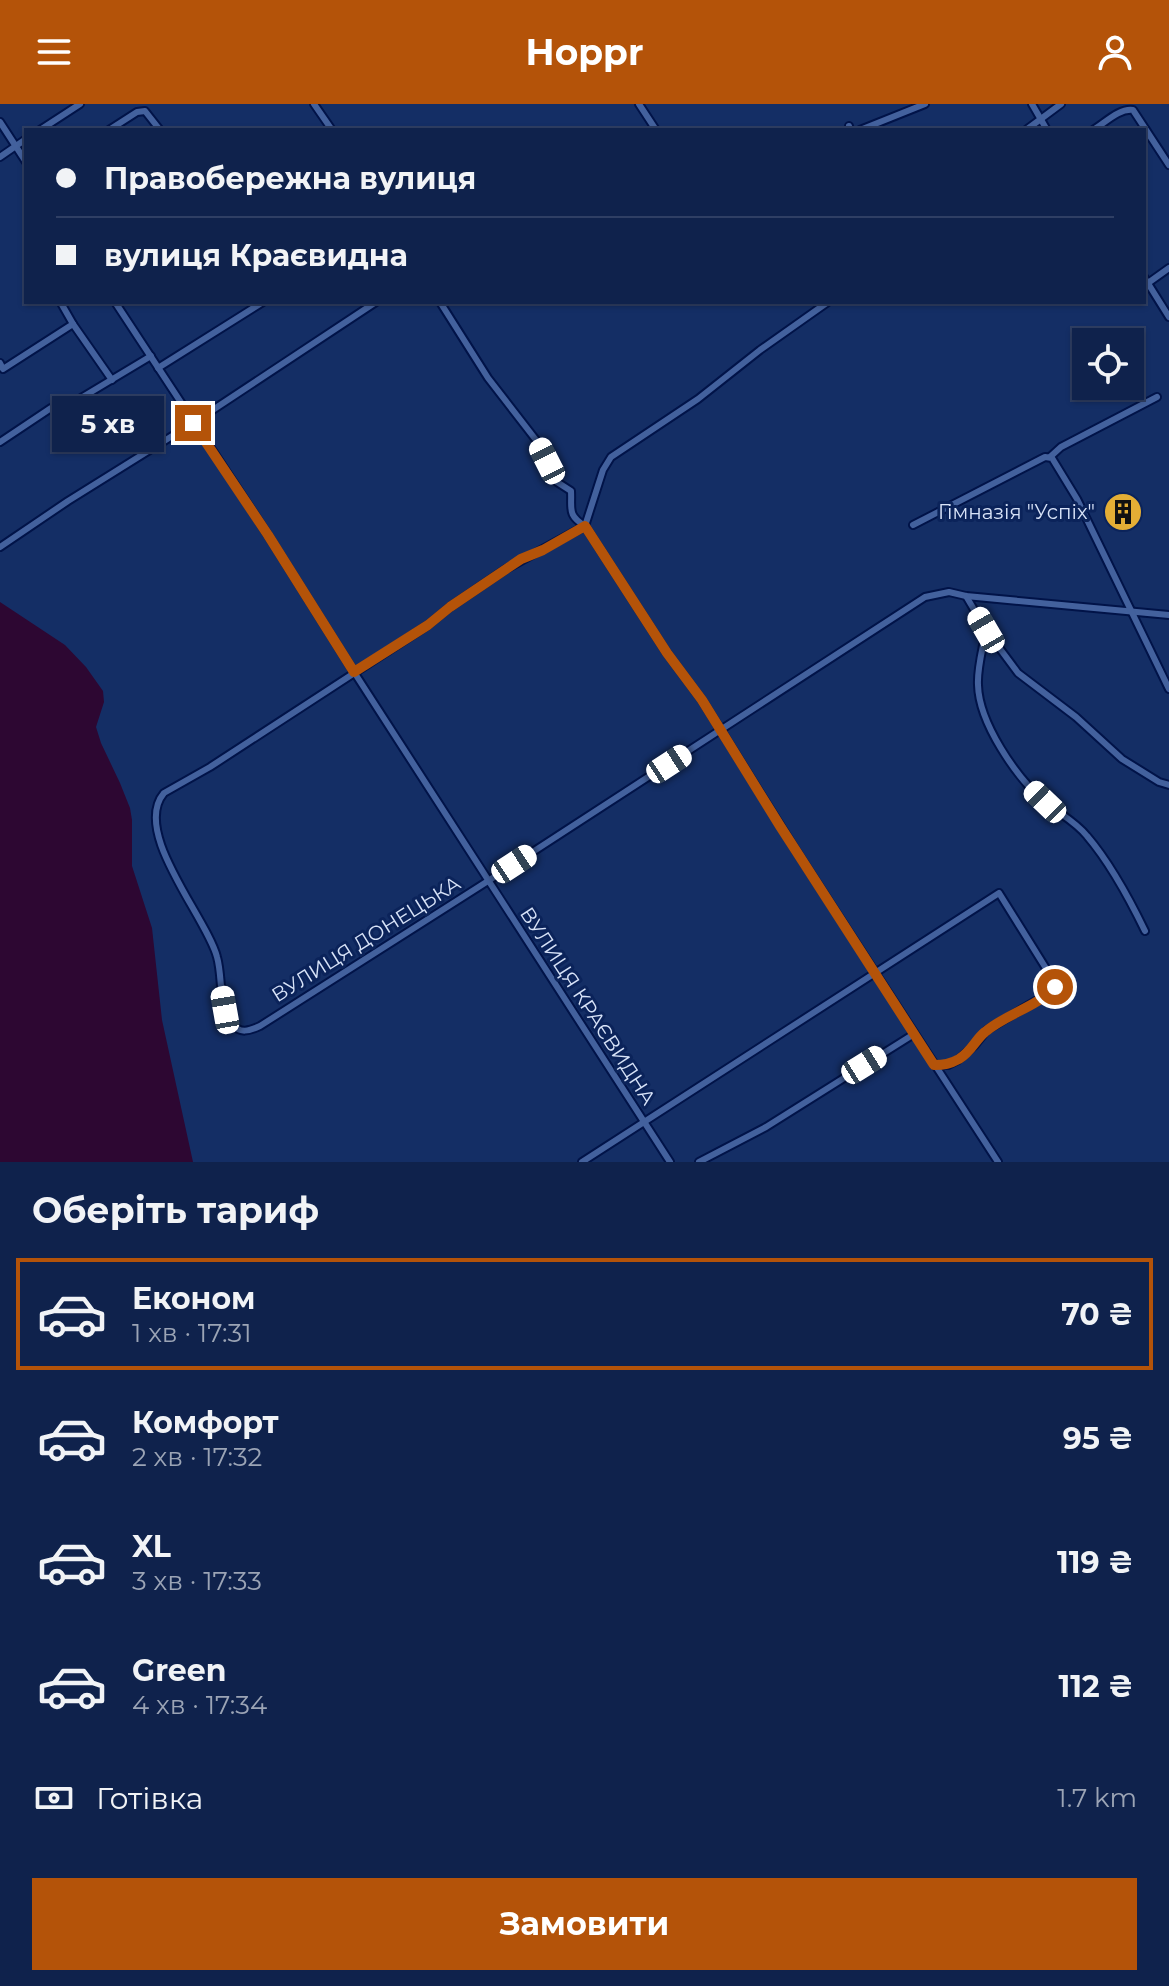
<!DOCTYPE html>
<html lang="uk">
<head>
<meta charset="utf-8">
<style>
  :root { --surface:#0f224c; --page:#1d2f56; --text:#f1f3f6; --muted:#9ba4b5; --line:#2f3f64; --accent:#b45309 }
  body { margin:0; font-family:Montserrat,sans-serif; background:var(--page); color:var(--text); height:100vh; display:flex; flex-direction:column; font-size:30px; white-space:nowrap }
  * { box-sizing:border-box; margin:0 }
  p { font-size:26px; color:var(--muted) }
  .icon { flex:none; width:44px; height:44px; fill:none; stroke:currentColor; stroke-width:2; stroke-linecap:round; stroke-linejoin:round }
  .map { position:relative; height:1058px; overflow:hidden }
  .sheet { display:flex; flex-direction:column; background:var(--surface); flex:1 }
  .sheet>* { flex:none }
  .top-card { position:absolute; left:24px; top:24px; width:1122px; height:176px; border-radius:0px; box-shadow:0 2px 6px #0004,0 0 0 2px var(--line); display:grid; align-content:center; height:176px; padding:0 32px; background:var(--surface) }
  .fabs { position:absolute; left:1072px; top:224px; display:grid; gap:16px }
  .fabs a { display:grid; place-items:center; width:72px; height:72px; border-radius:0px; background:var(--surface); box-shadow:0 2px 6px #0004,0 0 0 2px var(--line); font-size:40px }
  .end { position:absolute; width:36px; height:36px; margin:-18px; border:10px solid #b45309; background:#fff; box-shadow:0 0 0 4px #fff }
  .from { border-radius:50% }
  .bubble { position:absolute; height:56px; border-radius:0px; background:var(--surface); box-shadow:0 2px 6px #0004,0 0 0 2px var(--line); font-size:26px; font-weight:700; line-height:56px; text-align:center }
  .car { position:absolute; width:24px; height:48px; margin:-24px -12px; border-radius:10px; box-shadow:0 0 6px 2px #0007; background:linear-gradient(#fff 24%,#345 0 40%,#fff 0 76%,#345 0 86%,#fff 0) }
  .top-card b { display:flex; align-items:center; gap:28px; height:76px; font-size:30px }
  .top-card b+b { border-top:2px solid var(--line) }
  .top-card i { width:20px; height:20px; background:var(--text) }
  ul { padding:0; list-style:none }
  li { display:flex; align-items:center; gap:24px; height:112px; margin:0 16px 12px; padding:0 16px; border:4px solid transparent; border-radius:0px }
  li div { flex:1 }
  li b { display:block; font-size:30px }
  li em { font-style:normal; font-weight:700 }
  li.current { border-color:var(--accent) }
  li>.icon { width:72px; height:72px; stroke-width:1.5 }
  h2 { padding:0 32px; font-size:36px; line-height:96px }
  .pay { display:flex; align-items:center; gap:20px; height:88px; padding:0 32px; font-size:30px }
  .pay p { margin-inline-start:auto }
  .button { display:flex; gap:16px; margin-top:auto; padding:16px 32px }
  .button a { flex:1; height:92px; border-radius:0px; background:var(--accent); color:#fff; font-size:32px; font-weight:700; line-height:92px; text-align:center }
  header { display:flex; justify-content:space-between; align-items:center; height:104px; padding:0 32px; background:var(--accent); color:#fff; font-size:36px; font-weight:700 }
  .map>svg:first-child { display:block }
  .water { fill:#2d0732 }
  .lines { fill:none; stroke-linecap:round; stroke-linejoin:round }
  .minor-casing { stroke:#011348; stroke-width:10 }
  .minor { stroke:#43619d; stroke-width:6 }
  .route { stroke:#b45309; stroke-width:10 }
  .labels { text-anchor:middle; stroke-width:6; stroke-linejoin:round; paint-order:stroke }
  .poi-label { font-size:20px; fill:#d8e3f8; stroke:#0b235a; text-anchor:end }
  .street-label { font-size:20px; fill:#d8e3f8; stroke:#0b235a }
</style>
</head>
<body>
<header><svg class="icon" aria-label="menu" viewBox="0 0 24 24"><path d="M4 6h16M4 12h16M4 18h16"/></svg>Hoppr<svg class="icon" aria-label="person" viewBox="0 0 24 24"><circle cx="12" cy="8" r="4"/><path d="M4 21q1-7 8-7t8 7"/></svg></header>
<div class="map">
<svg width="1169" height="1058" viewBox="0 0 1169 1058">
  <rect width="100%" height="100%" fill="#142e65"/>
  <!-- water -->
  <polygon class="water" points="0,498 65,541 86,563 103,587 104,598 96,623 101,639 120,679 130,704 132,716 132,762 152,824 162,916 193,1058 0,1058"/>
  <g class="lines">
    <defs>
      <g id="minor">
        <polyline points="314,0 332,26"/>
        <polyline points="639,0 656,26"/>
        <polyline points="1032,0 1047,26"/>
        <polyline points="0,18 26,58"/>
        <polyline points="849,22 850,26"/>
        <polyline points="40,26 80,0"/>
        <polyline points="109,26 137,8 145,7 160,26"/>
        <polyline points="860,26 925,0"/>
        <polyline points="1026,26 1061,0"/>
        <path d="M1093,26C1105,19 1119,4 1133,6L1169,61"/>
        <polyline points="0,53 26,35"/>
        <polyline points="1144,173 1169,213"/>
        <polyline points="1148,179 1169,164"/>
        <polyline points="115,198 268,431 354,568 670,1058"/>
        <path d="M440,198L488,274L536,336L557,378L571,387C572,405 567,411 585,422L667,549L702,596L795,745L998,1058"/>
        <path d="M828,198L760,246L698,295L611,353L603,366L585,422L506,465L450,503L428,521L210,663L164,689C131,728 207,814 217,853C223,874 218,902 232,920C240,930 249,927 260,922L488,777L925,493L949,488L966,492L1169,511"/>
        <polyline points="73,220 112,276"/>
        <polyline points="0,259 3,265 73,220 61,199"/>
        <polyline points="158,264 263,198"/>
        <polyline points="0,338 51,304 66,303 151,252"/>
        <polyline points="1050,353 1061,343 1157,293"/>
        <polyline points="913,421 1041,355 1045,353 1052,354 1077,395 1169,585"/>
        <polyline points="0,443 68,397 193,319 376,198"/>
        <polyline points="966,492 986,526 1018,569 1076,613 1122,655 1159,678 1169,681"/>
        <path d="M986,526C983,544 977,564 978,581C979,619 1016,673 1044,697C1058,709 1075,717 1087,732C1111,760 1129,794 1145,827"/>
        <polyline points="582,1058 999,789 1052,874 1054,886 987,926 975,941 958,956 948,961 934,961"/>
        <polyline points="699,1058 766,1023 914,930"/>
      </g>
    </defs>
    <!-- minor casing -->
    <use href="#minor" class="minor-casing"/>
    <!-- minor -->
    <use href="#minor" class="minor"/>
  </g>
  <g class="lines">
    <!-- route -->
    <path class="route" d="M193,319L268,431L354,568L428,521L450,503L521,455L543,446L585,422L667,549L702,596L780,722L934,961C944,961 950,960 959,955C972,947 975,936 985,928C1006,910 1037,903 1055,883"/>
  </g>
  <!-- icons -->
  <defs>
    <symbol id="building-disc" viewBox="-11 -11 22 22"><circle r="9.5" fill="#e4ae35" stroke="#0b235a"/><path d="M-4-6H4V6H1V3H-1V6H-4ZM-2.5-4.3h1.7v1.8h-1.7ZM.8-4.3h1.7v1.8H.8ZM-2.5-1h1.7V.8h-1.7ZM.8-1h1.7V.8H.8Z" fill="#111"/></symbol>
  </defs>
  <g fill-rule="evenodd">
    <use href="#building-disc" x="1101" y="386" width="44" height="44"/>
  </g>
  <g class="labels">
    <!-- poi labels -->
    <g class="poi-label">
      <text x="1095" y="415">Гімназія "Успіх"</text>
    </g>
    <!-- street labels -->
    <g class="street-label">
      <text transform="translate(366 835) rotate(-32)" y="7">ВУЛИЦЯ ДОНЕЦЬКА</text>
      <text transform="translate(588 902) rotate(57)" y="7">ВУЛИЦЯ КРАЄВИДНА</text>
    </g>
  </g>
</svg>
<div class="fabs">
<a><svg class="icon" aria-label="locate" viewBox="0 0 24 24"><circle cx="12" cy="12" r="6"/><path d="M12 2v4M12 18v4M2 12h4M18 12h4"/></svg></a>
</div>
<i class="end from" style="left:1055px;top:883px"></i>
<i class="end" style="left:193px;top:319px"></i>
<div class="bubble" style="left:52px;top:292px;width:112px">5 хв</div>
<i class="car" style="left:547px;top:357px;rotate:333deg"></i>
<i class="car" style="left:986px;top:526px;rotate:330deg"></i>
<i class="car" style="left:669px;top:660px;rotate:57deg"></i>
<i class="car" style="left:1045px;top:698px;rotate:314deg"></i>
<i class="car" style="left:514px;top:760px;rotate:57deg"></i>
<i class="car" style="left:225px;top:906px;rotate:350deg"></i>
<i class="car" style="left:864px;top:961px;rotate:58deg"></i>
<div class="top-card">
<b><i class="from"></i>Правобережна вулиця</b>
<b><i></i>вулиця Краєвидна</b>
</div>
</div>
<section class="sheet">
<h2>Оберіть тариф</h2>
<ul>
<li class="current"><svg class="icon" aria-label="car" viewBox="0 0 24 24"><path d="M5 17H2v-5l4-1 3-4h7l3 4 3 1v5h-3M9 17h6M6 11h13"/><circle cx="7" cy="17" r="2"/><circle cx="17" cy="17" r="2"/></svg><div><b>Економ</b><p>1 хв · 17:31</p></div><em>70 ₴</em></li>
<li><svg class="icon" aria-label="car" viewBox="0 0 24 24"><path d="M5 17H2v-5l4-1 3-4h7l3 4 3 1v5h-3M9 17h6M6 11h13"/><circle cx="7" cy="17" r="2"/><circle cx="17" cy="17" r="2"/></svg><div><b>Комфорт</b><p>2 хв · 17:32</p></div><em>95 ₴</em></li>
<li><svg class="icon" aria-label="car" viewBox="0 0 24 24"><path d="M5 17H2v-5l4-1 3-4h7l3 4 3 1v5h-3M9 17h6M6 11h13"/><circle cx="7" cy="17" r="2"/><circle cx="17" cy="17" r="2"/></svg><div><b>XL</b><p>3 хв · 17:33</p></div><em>119 ₴</em></li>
<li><svg class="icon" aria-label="car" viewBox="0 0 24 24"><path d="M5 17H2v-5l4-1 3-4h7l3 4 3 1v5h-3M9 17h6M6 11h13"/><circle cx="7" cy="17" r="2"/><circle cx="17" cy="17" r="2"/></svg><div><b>Green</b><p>4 хв · 17:34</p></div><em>112 ₴</em></li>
</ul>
<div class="pay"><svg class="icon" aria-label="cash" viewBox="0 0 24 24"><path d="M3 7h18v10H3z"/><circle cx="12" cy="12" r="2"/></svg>Готівка<p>1.7 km</p></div>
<div class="button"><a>Замовити</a></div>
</section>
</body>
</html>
